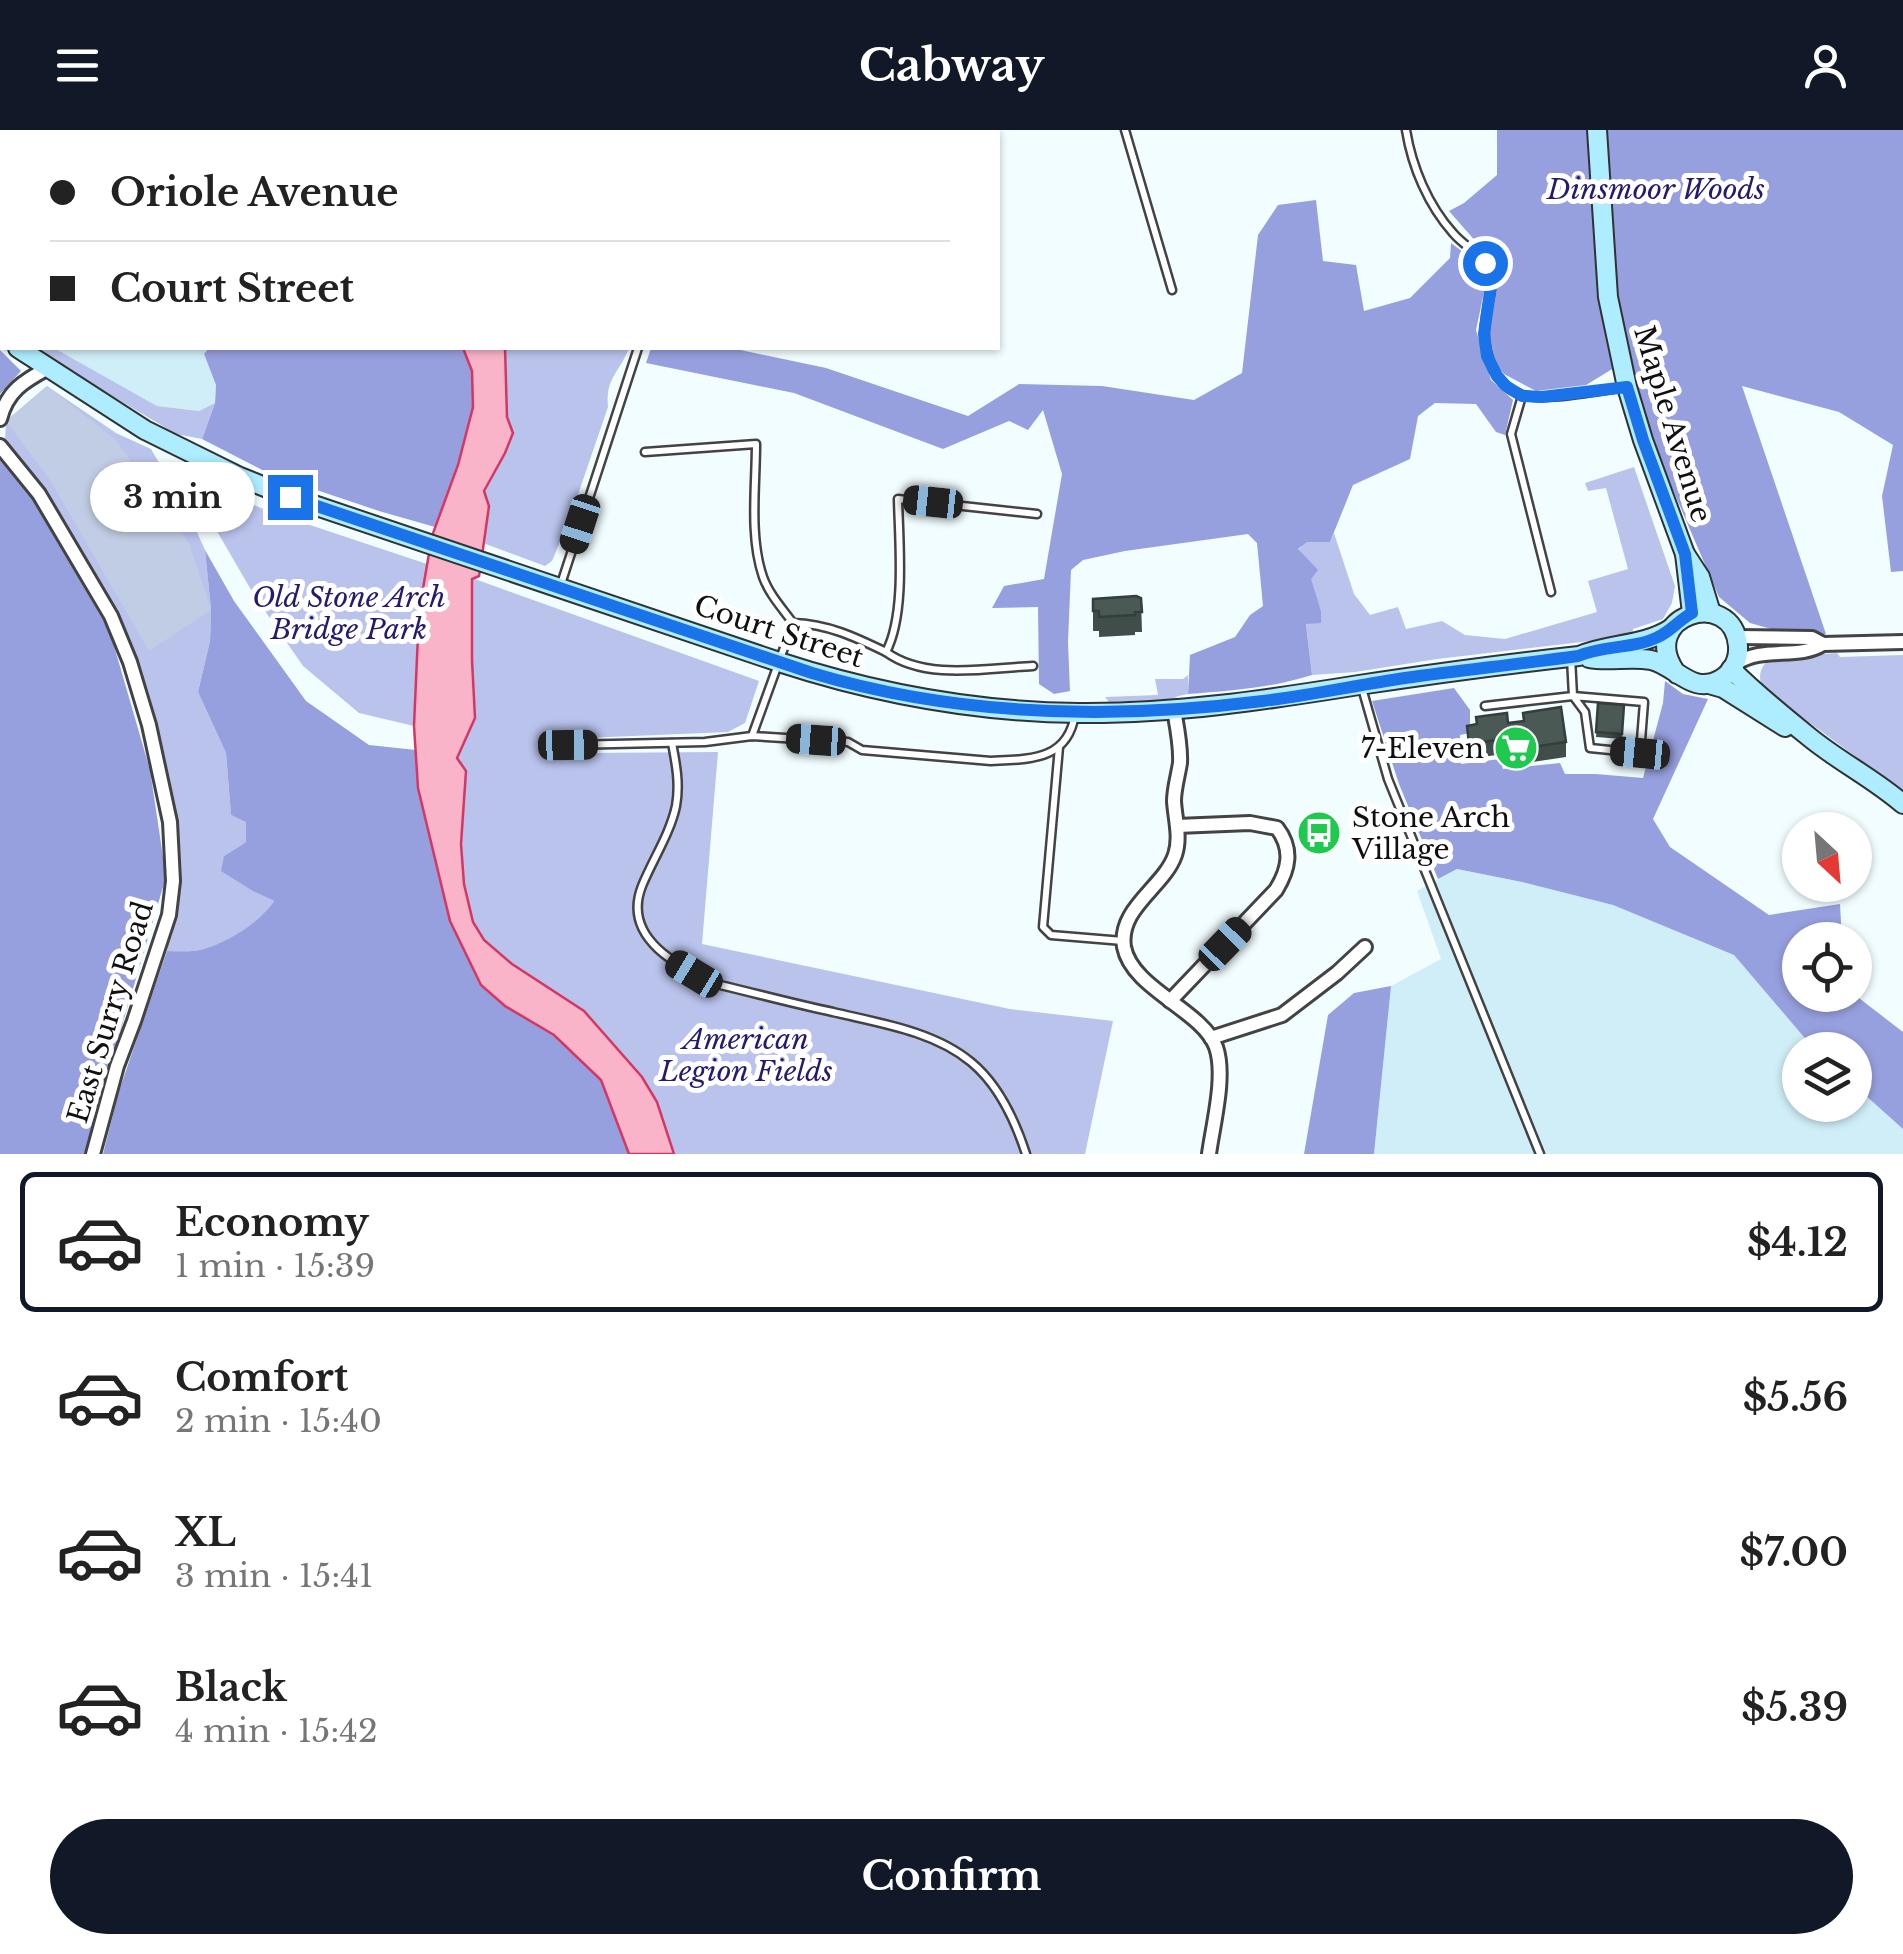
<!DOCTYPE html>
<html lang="en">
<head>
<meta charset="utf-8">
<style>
  :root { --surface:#fff; --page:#f6f6f6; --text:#222; --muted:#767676; --line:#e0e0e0; --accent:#111827 }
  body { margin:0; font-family:"Libre Baskerville",serif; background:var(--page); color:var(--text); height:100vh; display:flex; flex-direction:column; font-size:38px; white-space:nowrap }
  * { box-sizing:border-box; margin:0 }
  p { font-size:32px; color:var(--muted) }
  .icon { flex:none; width:55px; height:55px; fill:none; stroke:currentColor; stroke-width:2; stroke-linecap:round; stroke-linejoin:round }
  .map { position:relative; height:1024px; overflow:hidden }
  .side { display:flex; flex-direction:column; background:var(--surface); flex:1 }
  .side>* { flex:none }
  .top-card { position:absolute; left:0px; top:0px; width:1000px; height:220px; box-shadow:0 2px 8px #0004; display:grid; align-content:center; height:220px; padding:0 50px; background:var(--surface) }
  .needle { width:65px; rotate:154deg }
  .controls { position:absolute; left:1782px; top:682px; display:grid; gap:20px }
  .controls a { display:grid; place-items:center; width:90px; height:90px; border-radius:50%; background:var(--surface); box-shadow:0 2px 8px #0004; font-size:50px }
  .end { position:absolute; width:45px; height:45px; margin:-22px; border:12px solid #1a73e8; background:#fff; box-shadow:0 0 0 5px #fff }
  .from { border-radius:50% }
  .bubble { position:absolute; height:70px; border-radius:35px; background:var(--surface); box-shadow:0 2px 8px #0004; font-size:32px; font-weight:700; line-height:70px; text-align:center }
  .car { position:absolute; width:30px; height:60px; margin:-30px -15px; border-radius:12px; box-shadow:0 0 8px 2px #0007; background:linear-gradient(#222 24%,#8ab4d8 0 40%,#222 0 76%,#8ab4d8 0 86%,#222 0) }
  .top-card b { display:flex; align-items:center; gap:35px; height:95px; font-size:38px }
  .top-card b+b { border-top:2px solid var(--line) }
  .top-card i { width:25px; height:25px; background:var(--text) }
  ul { padding:18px 0 0; list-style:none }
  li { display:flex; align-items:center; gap:30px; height:140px; margin:0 20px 15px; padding:0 30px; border:5px solid transparent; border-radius:15px }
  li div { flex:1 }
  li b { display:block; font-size:38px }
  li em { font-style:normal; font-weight:700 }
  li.active { border-color:var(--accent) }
  li>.icon { width:90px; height:90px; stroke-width:1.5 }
  .button { display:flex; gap:20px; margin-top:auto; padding:20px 50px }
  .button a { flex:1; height:115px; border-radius:60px; background:var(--accent); color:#fff; font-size:40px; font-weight:700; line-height:115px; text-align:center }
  header { display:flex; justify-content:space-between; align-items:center; height:130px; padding:0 50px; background:var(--accent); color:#fff; font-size:45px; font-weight:700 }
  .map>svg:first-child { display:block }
  .farmland { fill:#d0eef7 }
  .green { fill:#b9c3ec }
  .forest { fill:#97a0de }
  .cemetery { fill:#c1cde4 }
  .water { fill:#fab4c9; stroke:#d53762; stroke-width:2.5 }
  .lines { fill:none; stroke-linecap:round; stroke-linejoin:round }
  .service-casing { stroke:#434343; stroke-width:11 }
  .minor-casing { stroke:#434343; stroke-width:18 }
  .secondary-casing { stroke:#323232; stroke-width:22 }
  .service { stroke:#fff; stroke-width:6 }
  .minor { stroke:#fff; stroke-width:12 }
  .secondary { stroke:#adedff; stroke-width:18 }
  .wall { fill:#404d49 }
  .building { fill:#4b5955; stroke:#343e3c; stroke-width:2.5 }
  .route { stroke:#1a73e8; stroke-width:12 }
  .labels { text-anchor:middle; stroke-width:10; stroke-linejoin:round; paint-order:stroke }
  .park-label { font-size:28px; font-style:italic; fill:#251b6c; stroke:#fff }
  .street-label { font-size:28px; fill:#101010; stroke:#fff }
  .poi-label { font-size:28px; fill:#101010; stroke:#fff; text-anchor:end }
</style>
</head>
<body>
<header><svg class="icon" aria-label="menu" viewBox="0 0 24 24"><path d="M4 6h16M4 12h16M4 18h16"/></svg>Cabway<svg class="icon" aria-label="person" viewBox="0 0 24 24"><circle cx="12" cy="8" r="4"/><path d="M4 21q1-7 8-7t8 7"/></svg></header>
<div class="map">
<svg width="1903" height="1024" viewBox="0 0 1903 1024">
  <rect width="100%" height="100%" fill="#f2fdff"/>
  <!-- farmland -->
  <g class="farmland">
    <polygon points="54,218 209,218 204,224 216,255 215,273 199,281 157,276"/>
    <polygon points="1457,739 1522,752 1613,775 1734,825 1815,920 1800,920 1800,975 1855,975 1855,956 1903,999 1903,1024 1374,1024 1391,856 1441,829 1417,761"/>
  </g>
  <!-- green -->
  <g class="green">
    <polygon points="32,218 54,218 157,276 199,281 215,273 202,309 176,304"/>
    <path d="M505,218H629C620,242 605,248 608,277L572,382L552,431L545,436L483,413L489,376L484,361L505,323L513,303L507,287Z"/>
    <path d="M47,256L116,303L151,319L188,382L205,420L211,480L210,511L198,562L226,623L231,685L246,691V712L224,726C240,751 247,759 274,771C258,794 229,813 200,820C190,822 178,821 167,821L179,750L176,681L158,608L129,511L94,441L52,372L5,312L6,291Z"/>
    <polygon points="1634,337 1675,456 1672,473 1663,489 1633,499 1633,506 1437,529 1355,542 1312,545 1306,493 1320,493 1321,481 1298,420 1306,412 1330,412 1334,403 1354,464 1370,485 1398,477 1406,499 1442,491 1465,505 1505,509 1597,482 1588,451 1628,439 1606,358 1588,361 1585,353"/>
    <polygon points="185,346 268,381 427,434 419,482 414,596 359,583 303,536 254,465"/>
    <polygon points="472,448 759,551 745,593 728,602 585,608 586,623 718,622 702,814 1010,879 1113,891 1085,1024 674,1024 657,972 584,881 512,834 484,810 473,792 464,754 461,714 466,642 457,628 475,588 472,530"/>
    <path d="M1837,523L1840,527L1903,525V665L1878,643L1762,558C1758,545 1760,536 1771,528Z"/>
    <polygon points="1188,545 1188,564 1178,566 1173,569 1109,572 1105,567 1158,565 1155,549 1183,549"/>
  </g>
  <!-- forest -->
  <g class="forest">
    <polygon points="0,0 563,0 564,2 2,2 2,51 0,43"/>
    <polygon points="1497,0 1903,0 1903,441 1891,442 1882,366 1893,315 1839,282 1742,256 1826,504 1792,505 1750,493 1719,467 1642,288 1627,230 1586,255 1536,261 1504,244 1493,232 1488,202 1496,148 1485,122 1449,81 1464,73 1497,45"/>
    <path d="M1316,70L1323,131L1356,135L1364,181L1410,168L1450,128L1451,113L1475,131L1487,148L1476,200L1491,250L1513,270L1505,305L1496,302L1476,274L1435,273L1418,286L1410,329L1353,355L1330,412H1307L1298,419L1318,440L1311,449L1321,481V493L1306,494L1312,545C1271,558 1230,561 1188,564L1190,525L1235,507L1250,485L1263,476L1257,413L1248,404L1125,421L1083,430L1071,440L1068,512L1070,561L1054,564L1039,554L1038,477L992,478L1004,456L1044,449L1062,344L1043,280L1028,300L1009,291L943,319L794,263L646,233L651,218H731L826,238L968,286L1019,254L1102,256L1194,270L1242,243L1258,105L1278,75Z"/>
    <path d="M209,218H463C466,225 470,233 472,240C481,286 451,354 435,397L379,381L272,345L202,309L215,273L216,255L204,224Z"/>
    <polygon points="0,220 21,241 0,264"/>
    <polygon points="0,330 33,370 110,502 150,640 166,747 84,1024 0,1024"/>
    <path d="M205,420L234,471L306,571L369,615L416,620L418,658L450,791L481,855L505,876L554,905L601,950L629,1024H103L119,961L167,821C178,821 190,822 200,820C228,813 258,794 274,771L253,761L221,741L224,726L246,712V692L231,685L226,623L198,562L210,511L211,480Z"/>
    <polygon points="1665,551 1683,564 1708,569 1653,689 1670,717 1769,785 1840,774 1842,810 1800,810 1800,865 1855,865 1903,902 1903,999 1855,956 1855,920 1815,920 1734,825 1613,775 1522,752 1457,739 1438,749 1399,654 1372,571 1454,558 1470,580 1470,603 1460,605 1461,634 1500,629 1503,639 1560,633 1565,644 1596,644 1643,648 1663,573"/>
    <polygon points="1391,856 1374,1024 1304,1024 1328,885 1354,863"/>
  </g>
  <!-- cemetery -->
  <polygon class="cemetery" points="47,256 116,310 189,413 211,480 149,521 50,350 6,291"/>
  <!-- water -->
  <polygon class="water" points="463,218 505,218 507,287 513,303 505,323 484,361 489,376 480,440 479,446 472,449 472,530 475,588 457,628 466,641 461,714 464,754 473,792 484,810 512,834 584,881 642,947 657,972 674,1024 629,1024 601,950 554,905 505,876 481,855 450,791 418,658 414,596 419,482 432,406 458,335 473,277 472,241"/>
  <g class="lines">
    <defs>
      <g id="service">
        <polyline points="1125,0 1172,160"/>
        <path d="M1406,0C1412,37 1428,75 1453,103C1463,115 1478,122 1486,135C1497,152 1488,168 1486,187C1483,206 1485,221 1493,239C1499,250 1508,260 1520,264C1542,273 1601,260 1626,257"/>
        <polyline points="811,2 812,0"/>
        <polyline points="1522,266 1511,304 1551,462"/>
        <path d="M645,322L756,314C756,356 749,406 763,447C769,464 782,478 793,493C828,494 855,507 886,522C906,484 899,412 898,369L1037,384"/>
        <polyline points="561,454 638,218"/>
        <path d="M886,522C926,551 987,538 1033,536"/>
        <polyline points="1362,558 1388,649 1540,1024"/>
        <polygon points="1573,566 1644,572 1640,623 1590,618 1585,582"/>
        <polyline points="1485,576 1573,566 1571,528"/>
        <polyline points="752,606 793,493"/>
        <path d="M672,613C676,634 680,654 676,676C670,704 653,729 642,756C621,809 680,838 720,855C758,864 795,874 833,882C879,893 934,901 971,932C999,955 1015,990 1026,1024"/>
        <path d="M568,615L705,612L752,606L848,612L862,620L991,631C1029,629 1068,631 1075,584"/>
        <polyline points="1059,617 1043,797 1051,805 1123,811"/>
      </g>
      <g id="minor">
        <path d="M0,289C7,261 24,251 48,238"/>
        <polyline points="0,316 39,364 111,486 130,532 149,595 170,692 173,751 169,785 134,891 117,936 93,1024"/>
        <polyline points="1737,507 1812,508 1823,514 1903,512"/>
        <path d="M1735,534C1764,515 1797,530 1823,514"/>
        <path d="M1174,580C1177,597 1181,616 1180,633C1178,646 1174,659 1174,671C1175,689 1181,707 1175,725C1164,757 1118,778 1124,817C1132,859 1202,880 1216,917C1226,946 1213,994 1209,1024"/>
        <path d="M1170,871L1276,760C1289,739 1293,719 1277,698L1250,693L1177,696"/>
        <polyline points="1211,908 1282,885 1337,843 1365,817"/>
      </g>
      <g id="secondary">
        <polyline points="1597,0 1608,167 1627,257 1643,310 1685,424 1700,447 1711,483"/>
        <polyline points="0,205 2,207"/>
        <path d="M18,218L145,300L240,347L290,367L779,532C877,564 976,582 1079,583C1173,584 1266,570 1359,555C1432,544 1505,534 1579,526C1609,513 1643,517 1672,498"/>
        <polyline points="1685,424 1692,483"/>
        <path d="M1589,528C1609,532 1631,526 1651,530C1677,536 1692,566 1721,549C1733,542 1739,529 1738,516C1733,455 1634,486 1677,544"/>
        <path d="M1731,539C1755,563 1782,585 1808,606C1838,631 1873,648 1903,674"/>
        <polyline points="1709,554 1723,558 1785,597"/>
      </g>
    </defs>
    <!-- service casing -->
    <use href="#service" class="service-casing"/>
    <!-- minor casing -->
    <use href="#minor" class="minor-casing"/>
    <!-- secondary casing -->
    <use href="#secondary" class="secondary-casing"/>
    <!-- service -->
    <use href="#service" class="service"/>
    <!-- minor -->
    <use href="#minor" class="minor"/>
    <!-- secondary -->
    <use href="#secondary" class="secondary"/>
  </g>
  <!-- wall -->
  <g class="wall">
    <polygon points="1141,468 1142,502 1135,502 1135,505 1099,507 1099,501 1093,501 1093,469"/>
    <polygon points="1598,573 1624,575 1622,609 1596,607"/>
    <polygon points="1523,583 1566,612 1566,627 1505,636 1503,624 1469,629 1467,596 1476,595 1476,587 1508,593 1523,591"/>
  </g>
  <!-- building -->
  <g class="building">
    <polygon points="1136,466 1141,468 1142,482 1135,482 1135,485 1099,487 1099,481 1093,481 1093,469"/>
    <polygon points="1598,573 1624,575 1622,604 1596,602"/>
    <polygon points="1561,577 1566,612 1505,621 1503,609 1469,614 1467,596 1477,594 1476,587 1507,583 1508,593 1524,591 1523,583"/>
  </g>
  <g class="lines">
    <!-- route -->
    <path class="route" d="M290,367L812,543C959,587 1111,590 1263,571C1311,565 1358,555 1405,548C1463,540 1521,534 1578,526C1604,515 1634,519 1658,507C1671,501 1679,490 1692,483L1685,424L1643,310L1627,257L1542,267L1522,266L1506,256L1497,246L1487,226L1484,204L1492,148L1485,133"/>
  </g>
  <!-- icons -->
  <defs>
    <symbol id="supermarket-disc" viewBox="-11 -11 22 22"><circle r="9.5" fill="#1fc94e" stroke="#fff"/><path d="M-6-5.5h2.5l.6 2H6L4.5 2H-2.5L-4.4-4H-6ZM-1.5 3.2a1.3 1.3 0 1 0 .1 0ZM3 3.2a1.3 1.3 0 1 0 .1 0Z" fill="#fff"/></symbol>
    <symbol id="bus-disc" viewBox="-11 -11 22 22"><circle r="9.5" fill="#1fc94e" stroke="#fff"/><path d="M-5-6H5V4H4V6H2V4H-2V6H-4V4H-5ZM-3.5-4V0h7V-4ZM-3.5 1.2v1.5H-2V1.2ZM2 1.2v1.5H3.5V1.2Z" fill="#fff"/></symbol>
  </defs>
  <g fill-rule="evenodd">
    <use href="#supermarket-disc" x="1491" y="593" width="50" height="50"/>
    <use href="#bus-disc" x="1294" y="678" width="50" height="50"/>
  </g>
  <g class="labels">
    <!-- park labels -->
    <g class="park-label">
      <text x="1656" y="69">Dinsmoor Woods</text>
      <text x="349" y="477">Old Stone Arch<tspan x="349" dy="32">Bridge Park</tspan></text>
      <text x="746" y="919">American<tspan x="746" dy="32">Legion Fields</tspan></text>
    </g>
    <!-- street labels -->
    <g class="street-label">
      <text transform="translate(1673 294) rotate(73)" y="10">Maple Avenue</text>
      <text transform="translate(779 501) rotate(18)" y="10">Court Street</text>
      <text transform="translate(110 882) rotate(-73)" y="10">East Surry Road</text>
    </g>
    <!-- poi labels -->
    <g class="poi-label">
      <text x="1484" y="628">7-Eleven</text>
      <text x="1352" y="697" text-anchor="start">Stone Arch<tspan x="1352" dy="32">Village</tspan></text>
    </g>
  </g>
</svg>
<div class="controls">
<a><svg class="needle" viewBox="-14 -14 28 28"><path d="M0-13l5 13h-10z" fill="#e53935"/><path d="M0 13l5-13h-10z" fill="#767676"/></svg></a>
<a><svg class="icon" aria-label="locate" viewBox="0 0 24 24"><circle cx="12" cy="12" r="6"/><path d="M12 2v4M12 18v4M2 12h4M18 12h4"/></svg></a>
<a><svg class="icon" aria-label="layers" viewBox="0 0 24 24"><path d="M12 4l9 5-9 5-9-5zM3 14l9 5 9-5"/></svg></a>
</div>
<i class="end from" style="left:1485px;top:133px"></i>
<i class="end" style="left:290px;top:367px"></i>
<div class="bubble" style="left:90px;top:332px;width:165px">3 min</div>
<i class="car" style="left:933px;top:372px;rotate:276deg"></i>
<i class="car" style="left:580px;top:394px;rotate:198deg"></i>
<i class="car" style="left:816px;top:610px;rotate:274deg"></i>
<i class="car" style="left:568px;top:615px;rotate:89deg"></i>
<i class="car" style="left:1640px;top:623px;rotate:275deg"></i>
<i class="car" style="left:1225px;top:814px;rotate:44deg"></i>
<i class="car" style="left:694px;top:844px;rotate:301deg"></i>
<div class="top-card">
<b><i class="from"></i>Oriole Avenue</b>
<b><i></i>Court Street</b>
</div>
</div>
<section class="side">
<ul>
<li class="active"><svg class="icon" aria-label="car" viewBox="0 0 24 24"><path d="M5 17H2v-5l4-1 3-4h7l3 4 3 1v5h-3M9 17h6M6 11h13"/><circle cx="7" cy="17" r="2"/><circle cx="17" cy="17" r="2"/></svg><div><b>Economy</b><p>1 min · 15:39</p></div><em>$4.12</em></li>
<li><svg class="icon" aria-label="car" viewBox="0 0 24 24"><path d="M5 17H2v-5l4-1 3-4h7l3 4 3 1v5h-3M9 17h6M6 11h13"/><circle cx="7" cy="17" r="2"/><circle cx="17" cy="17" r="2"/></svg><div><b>Comfort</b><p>2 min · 15:40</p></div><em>$5.56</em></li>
<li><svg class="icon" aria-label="car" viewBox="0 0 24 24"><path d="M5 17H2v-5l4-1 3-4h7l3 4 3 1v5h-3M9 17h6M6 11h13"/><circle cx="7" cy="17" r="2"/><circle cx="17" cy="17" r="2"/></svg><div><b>XL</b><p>3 min · 15:41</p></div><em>$7.00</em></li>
<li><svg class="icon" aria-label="car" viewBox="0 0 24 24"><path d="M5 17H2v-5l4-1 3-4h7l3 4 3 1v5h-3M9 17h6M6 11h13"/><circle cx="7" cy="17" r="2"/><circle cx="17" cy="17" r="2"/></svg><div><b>Black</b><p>4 min · 15:42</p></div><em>$5.39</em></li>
</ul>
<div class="button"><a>Confirm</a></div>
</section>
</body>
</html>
